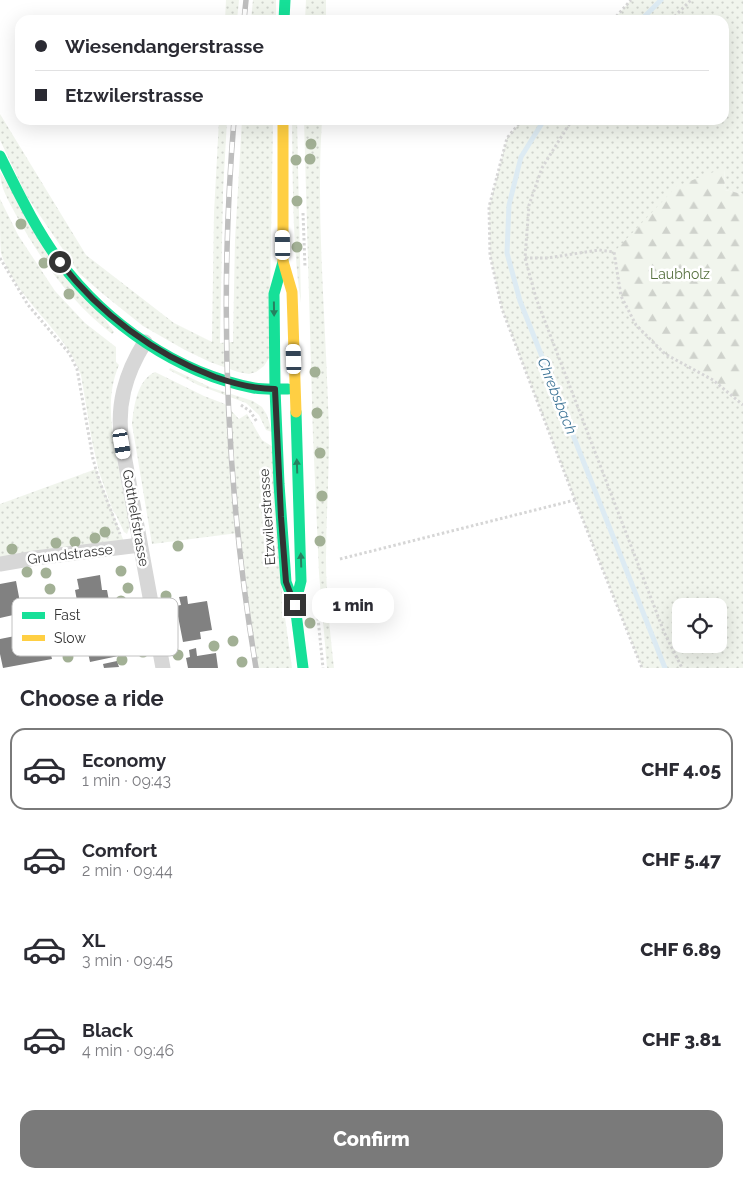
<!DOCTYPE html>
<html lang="en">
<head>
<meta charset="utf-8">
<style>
  :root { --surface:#fff; --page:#f7f7f7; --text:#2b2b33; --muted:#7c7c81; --line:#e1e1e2; --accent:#7a7a7a }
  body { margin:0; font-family:Raleway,sans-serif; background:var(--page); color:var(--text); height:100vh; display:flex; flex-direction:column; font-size:19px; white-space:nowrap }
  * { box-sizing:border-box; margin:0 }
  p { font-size:16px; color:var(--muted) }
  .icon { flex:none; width:28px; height:28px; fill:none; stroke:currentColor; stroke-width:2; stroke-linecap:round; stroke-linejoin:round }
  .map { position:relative; height:668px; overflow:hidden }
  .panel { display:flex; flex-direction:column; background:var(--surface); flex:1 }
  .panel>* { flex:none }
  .guide { position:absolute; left:15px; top:15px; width:714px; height:110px; border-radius:15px; box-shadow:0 5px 20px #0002; display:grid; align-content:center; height:110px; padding:0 20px; background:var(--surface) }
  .fabs { position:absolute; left:672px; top:598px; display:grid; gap:10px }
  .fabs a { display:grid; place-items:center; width:55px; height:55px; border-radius:10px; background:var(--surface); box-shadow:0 5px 20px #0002; font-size:25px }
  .end { position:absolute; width:22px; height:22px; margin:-11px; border:6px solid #333; background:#fff; box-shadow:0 0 0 2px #fff }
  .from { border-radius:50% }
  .bubble { position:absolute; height:35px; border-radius:15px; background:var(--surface); box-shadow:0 5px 20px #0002; font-size:16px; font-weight:800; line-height:35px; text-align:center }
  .car { position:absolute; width:15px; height:30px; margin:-15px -8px; border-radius:6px; box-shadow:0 0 4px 1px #0007; background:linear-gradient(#fff 24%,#345 0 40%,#fff 0 76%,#345 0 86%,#fff 0) }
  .guide b { display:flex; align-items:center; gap:18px; height:48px; font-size:19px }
  .guide b+b { border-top:1px solid var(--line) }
  .guide i { width:12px; height:12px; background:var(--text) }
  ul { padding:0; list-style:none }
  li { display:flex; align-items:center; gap:15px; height:82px; margin:0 10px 8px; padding:0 10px; border:2px solid transparent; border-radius:15px }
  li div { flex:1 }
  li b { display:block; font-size:19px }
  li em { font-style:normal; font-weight:800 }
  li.current { border-color:var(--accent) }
  li>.icon { width:45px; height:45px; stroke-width:1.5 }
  h2 { padding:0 20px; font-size:22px; line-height:60px }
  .button { display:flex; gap:10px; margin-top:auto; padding:10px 20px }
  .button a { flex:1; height:58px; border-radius:15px; background:var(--accent); color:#fff; font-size:20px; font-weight:800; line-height:58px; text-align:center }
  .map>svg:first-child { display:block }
  .grass { fill:url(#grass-dots); fill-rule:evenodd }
  .forest { fill:url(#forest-firs) }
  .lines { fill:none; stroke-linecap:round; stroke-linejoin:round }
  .stream { stroke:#ddebf3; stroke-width:5 }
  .building { fill:#818181 }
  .path { stroke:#d6d6d6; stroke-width:3; stroke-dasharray:2.5 2.5; stroke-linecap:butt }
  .street { stroke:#d7d7d7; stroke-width:15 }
  .fast { stroke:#16e098; stroke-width:11 }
  .slow { stroke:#ffcf43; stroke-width:11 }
  .rail-casing { stroke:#bebebe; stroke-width:5.5 }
  .rail { stroke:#fff; stroke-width:4; stroke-dasharray:11; stroke-linecap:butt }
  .tree { fill:#a2b095 }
  .oneway { fill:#268160 }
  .route { stroke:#333; stroke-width:6 }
  .labels { text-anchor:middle; stroke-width:5; stroke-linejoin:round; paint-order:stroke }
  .park-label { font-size:14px; fill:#56703f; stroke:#fff }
  .street-label { font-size:14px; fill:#333; stroke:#fff }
  .water-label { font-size:15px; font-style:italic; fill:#3f7597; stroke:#fff }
  .key { fill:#fff; stroke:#c2c2c2; stroke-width:1 }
  .key-label { font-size:14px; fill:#333 }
</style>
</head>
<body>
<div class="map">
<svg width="743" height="668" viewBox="0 0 743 668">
  <defs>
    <pattern id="grass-dots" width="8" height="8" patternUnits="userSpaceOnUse" patternTransform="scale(1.25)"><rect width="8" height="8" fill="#f1f5ed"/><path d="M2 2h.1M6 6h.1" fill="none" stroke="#cfd2cc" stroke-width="1.8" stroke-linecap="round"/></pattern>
    <pattern id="forest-firs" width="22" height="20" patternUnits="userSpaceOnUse" patternTransform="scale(1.25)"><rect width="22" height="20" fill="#f1f5ed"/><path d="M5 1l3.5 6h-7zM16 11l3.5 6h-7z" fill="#cfd2cc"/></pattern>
  </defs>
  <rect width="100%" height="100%" fill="#fff"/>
  <!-- grass -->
  <g class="grass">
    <polygon points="226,0 239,0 237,20 225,20"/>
    <polygon points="253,0 276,0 276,20 251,20"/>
    <polygon points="306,0 326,0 326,20 305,20"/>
    <path d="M631,0H743V194L725,190L724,169L665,354L713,380L743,405V668H642L575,500L502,309L490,255L489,207L507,138L522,120H724V20H613ZM681,606H719V644H681Z"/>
    <polygon points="0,114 86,255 174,323 212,342 214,213 219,120 227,120 223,192 220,343 233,342 235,240 242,120 273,120 269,358 264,366 256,372 249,374 238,372 210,362 185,350 143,326 103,294 79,273 26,195 0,140"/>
    <path d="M292,120H297L301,303C292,245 293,179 292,120Z"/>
    <path d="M304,120H322C316,215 325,309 328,404C331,455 326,507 326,559C326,595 330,632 334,668H327L319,573L313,436Z"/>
    <path d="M0,172L114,332L112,334C71,302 41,261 16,215C9,201 0,188 0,172Z"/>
    <path d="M0,199L18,235L55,291L85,323L116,347V362L119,365C105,398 112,430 118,464C122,485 126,505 130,526L127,534L124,532L116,515L113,511L99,472L92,441L81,375C65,329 16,301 1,253C0,244 0,211 0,199Z"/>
    <polygon points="170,368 212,388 253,401 262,407 267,415 272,432 266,430 259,415 246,403 198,385 169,370"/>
    <path d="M155,372L204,396L225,404L239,419L247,414L262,440L273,447L283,603L292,668H256L238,533L152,544L132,424C134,406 137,380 155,372Z"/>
    <polygon points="96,469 126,547 0,564 0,504"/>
  </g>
  <!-- forest -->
  <polygon class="forest" points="724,168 725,190 743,194 743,405 713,380 665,354 636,325 621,296 614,252 677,186"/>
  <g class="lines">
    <!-- stream -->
    <g class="stream">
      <polyline points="641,20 661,0"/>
      <polyline points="544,120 521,157 509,205 507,253 520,301 665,668"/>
    </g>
  </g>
  <!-- building -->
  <g class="building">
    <polygon points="100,575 102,590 107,590 109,601 78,606 75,590 79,589 77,579"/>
    <polygon points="16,581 22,613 0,618 0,584"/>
    <polygon points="187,596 188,604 207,601 212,630 200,632 201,639 183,642 176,606 181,605 179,597"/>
    <polygon points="98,620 99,623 112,620 116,637 119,636 123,655 90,662 87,648 85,649 79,627 86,626 85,623"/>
    <polygon points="25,634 26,640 46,635 52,659 3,668 0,654 0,639"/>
    <polygon points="196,648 197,656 216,653 218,668 188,668 186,658 190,657 189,650"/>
    <polygon points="117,661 119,667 104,668 103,664"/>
  </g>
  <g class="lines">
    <!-- path -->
    <g class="path">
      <polyline points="613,20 631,0"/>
      <polyline points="671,20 691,0"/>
      <polyline points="522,120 507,138 489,207 490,255 502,309 575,500 642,668"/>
      <polyline points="573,120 568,126 542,168 529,205 525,258 536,298 664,632 682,668"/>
      <polyline points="303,213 305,267"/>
      <polyline points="0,258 28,305 69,353 77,369 93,459 99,480 120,534"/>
      <polyline points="525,258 547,258 599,250 614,252 621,296 636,325 665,354 713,380 743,405"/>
      <polyline points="241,405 250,411 257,422"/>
      <polyline points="340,559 575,500"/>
      <polyline points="316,598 323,668"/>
    </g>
    <!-- street -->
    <g class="street">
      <path d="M145,342C125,374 116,406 122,444L163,668"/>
      <polyline points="0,564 35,558 140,545"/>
    </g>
    <!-- fast -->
    <g class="fast">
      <polyline points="284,20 285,0"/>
      <path d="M0,156C18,192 36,230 60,262C107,324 177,373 254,388C265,390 277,389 288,389"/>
      <polyline points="283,262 274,294 275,389 279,484 286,582 295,605 303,668"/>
      <polyline points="295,605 301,581 296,412"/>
    </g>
    <!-- slow -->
    <polyline class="slow" points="283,120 283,261 292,292 296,412"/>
    <defs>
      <g id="rail">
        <polyline points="244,20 246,0"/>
        <path d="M234,120C219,302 226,488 256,668"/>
      </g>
    </defs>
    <!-- rail casing -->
    <use href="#rail" class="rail-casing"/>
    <!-- rail -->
    <use href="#rail" class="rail"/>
  </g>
  <!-- trees -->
  <g class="tree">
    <circle cx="311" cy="144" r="5.5"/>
    <circle cx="310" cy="159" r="5.5"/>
    <circle cx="296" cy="160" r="5.5"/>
    <circle cx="297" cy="201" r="5.5"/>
    <circle cx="21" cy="224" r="5.5"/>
    <circle cx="297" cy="247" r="5.5"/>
    <circle cx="44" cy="263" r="5.5"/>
    <circle cx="69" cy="294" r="5.5"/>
    <circle cx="315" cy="372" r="5.5"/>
    <circle cx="317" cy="413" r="5.5"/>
    <circle cx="320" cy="453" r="5.5"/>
    <circle cx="322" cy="496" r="5.5"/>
    <circle cx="105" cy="532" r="5.5"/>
    <circle cx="95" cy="538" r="5.5"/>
    <circle cx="320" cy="541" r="5.5"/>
    <circle cx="75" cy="542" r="5.5"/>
    <circle cx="56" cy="543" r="5.5"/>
    <circle cx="178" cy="546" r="5.5"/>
    <circle cx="12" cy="549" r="5.5"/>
    <circle cx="121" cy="571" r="5.5"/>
    <circle cx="27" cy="572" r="5.5"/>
    <circle cx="46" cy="573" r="5.5"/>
    <circle cx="128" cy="588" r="5.5"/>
    <circle cx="50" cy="589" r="5.5"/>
    <circle cx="166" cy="596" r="5.5"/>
    <circle cx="121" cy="601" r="5.5"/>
    <circle cx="310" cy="623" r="5.5"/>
    <circle cx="233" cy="641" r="5.5"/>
    <circle cx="214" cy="646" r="5.5"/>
    <circle cx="143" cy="652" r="5.5"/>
    <circle cx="178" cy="655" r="5.5"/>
    <circle cx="68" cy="657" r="5.5"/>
    <circle cx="122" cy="660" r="5.5"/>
    <circle cx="242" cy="662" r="5.5"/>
  </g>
  <!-- one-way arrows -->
  <defs><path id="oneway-solid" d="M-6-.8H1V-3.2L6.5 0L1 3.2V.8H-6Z" transform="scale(1.25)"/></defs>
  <g class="oneway">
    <use href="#oneway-solid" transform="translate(274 309) rotate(89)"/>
    <use href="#oneway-solid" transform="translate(297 466) rotate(-92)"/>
    <use href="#oneway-solid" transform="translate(301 560) rotate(-92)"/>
  </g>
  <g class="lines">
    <!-- route -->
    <path class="route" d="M60,262C100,314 154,354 215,377C235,384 254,389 275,389L281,517L286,582L295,605"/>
  </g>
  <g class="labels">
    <!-- park labels -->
    <g class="park-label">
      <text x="680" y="279">Laubholz</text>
    </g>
    <!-- street labels -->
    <g class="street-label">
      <text transform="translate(267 517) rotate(-94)" y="5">Etzwilerstrasse</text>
      <text transform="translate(136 518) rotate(80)" y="5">Gotthelfstrasse</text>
      <text transform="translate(70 554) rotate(-7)" y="5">Grundstrasse</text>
    </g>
    <!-- water labels -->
    <g class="water-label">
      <text transform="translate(557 396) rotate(68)" y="5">Chrebsbach</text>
    </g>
  </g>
  <!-- legend -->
  <rect x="12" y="598" width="166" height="58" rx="8" class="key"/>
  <rect x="22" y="612" width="23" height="7" fill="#16e098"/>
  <rect x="22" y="635" width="23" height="6" fill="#ffcf43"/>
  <g class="key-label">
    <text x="54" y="620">Fast</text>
    <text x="54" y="643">Slow</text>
  </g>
</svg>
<div class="fabs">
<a><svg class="icon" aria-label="locate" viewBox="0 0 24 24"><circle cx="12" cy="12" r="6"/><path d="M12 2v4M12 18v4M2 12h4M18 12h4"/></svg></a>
</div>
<i class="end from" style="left:60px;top:262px"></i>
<i class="end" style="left:295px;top:605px"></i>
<div class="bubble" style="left:312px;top:588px;width:82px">1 min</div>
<i class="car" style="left:283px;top:245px;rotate:359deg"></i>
<i class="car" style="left:294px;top:359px;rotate:358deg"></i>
<i class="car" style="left:122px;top:444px;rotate:170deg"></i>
<div class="guide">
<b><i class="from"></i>Wiesendangerstrasse</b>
<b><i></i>Etzwilerstrasse</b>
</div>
</div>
<section class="panel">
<h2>Choose a ride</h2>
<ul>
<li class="current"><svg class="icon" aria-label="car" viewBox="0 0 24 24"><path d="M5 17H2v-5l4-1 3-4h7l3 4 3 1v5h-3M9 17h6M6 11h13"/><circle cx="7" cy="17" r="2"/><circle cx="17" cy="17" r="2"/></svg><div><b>Economy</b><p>1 min · 09:43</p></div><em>CHF 4.05</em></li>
<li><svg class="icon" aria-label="car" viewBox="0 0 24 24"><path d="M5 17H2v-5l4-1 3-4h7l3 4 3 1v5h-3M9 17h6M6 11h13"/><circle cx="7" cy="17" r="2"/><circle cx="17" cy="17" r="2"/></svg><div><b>Comfort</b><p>2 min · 09:44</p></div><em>CHF 5.47</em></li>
<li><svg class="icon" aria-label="car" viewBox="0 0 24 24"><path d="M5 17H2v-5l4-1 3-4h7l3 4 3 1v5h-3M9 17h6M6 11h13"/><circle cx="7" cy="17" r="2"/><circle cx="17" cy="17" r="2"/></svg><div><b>XL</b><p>3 min · 09:45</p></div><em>CHF 6.89</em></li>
<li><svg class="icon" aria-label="car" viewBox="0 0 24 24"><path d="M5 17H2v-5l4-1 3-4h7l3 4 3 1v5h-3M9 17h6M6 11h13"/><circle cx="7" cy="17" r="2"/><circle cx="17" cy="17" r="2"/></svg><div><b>Black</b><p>4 min · 09:46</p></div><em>CHF 3.81</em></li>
</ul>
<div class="button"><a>Confirm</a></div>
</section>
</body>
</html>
